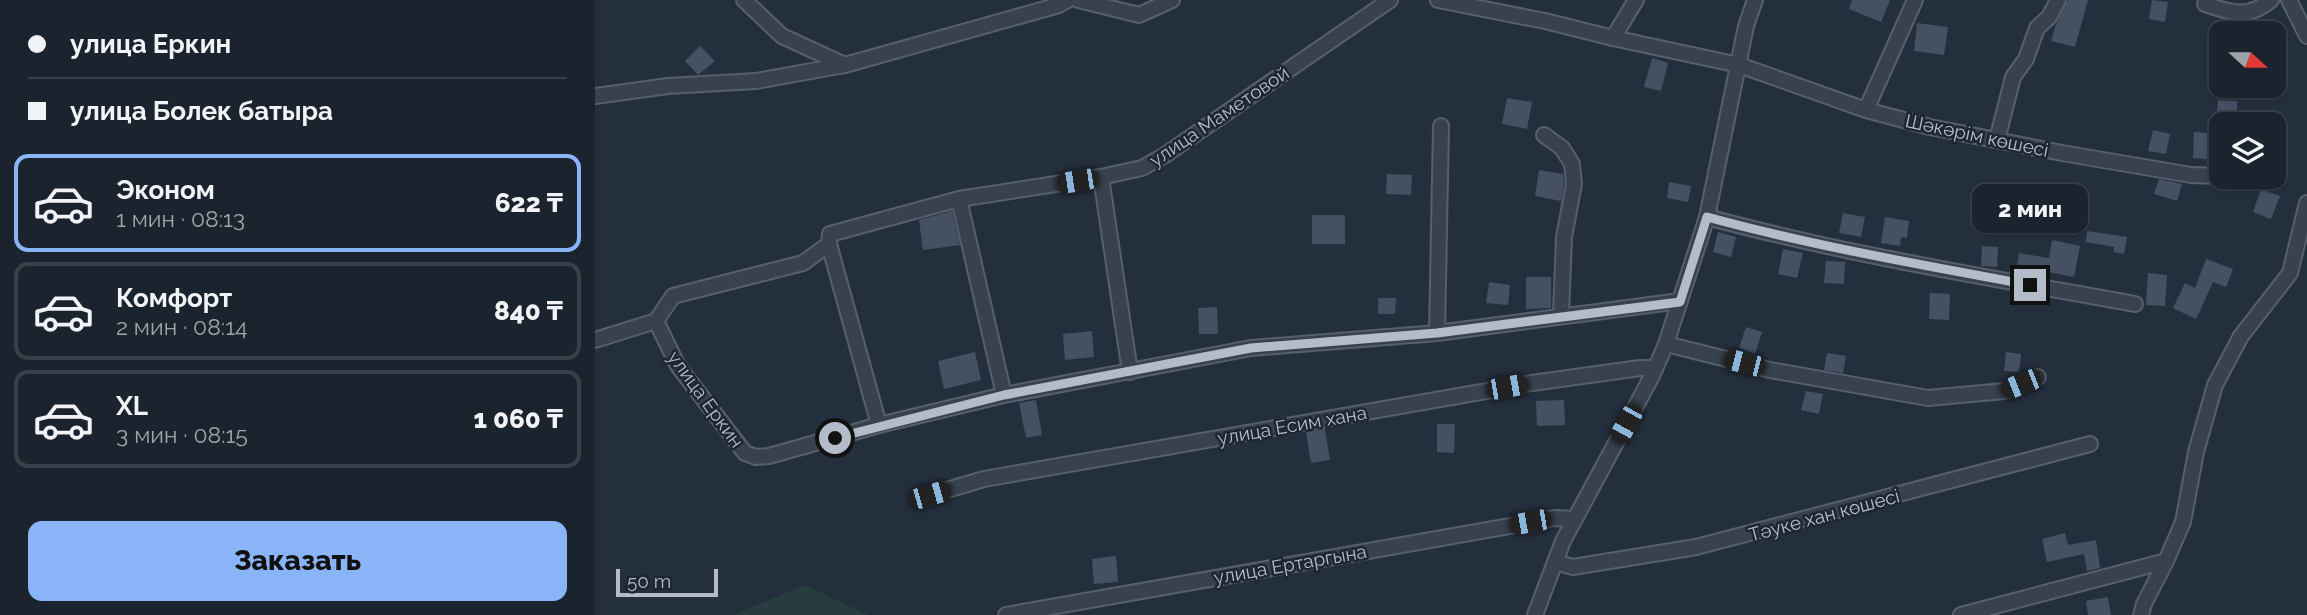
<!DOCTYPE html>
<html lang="ru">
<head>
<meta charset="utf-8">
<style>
  :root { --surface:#1b232e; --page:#282f3a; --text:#f1f3f6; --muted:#a0a4aa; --line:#39404a; --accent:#8ab4f8 }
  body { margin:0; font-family:Raleway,sans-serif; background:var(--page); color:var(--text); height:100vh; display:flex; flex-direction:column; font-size:26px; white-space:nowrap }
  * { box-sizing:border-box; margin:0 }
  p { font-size:23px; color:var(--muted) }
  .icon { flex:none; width:38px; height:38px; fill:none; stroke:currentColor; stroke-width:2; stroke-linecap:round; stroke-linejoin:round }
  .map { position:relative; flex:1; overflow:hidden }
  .side { display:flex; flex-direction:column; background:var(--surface); width:595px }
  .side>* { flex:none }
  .banner { display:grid; align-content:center; height:154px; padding:0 28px; background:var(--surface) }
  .needle { width:46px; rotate:111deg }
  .tools { position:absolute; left:1614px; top:21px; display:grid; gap:14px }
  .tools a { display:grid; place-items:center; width:77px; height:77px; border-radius:14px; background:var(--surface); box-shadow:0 2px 5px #0004,0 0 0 2px var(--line); font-size:35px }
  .scale { position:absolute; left:21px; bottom:18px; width:102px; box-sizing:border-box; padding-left:7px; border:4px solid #b4bcc9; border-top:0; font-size:19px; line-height:24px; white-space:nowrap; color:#b4bcc9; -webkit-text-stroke:5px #1d2633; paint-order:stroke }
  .end { position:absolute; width:32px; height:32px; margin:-16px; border:9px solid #b4bcc9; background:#111; box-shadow:0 0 0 4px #111 }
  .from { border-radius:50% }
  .bubble { position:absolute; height:49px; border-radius:14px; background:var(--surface); box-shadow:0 2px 5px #0004,0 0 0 2px var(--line); font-size:23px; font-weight:800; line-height:49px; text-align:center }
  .car { position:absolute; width:21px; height:42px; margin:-21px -10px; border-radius:9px; box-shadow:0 0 5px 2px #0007; background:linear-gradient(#222 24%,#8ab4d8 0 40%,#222 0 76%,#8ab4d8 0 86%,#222 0) }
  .banner b { display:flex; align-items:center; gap:24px; height:66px; font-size:26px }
  .banner b+b { border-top:2px solid var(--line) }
  .banner i { width:18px; height:18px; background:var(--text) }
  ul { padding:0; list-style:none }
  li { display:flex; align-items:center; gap:21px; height:98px; margin:0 14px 10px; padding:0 14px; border:4px solid var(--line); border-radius:14px }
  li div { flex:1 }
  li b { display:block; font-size:26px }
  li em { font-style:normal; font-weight:800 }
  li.current { border-color:var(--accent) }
  li>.icon { width:63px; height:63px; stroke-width:1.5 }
  .button { display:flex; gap:14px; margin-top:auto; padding:14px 28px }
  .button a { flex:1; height:80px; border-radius:14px; background:var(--accent); color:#111; font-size:28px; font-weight:800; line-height:80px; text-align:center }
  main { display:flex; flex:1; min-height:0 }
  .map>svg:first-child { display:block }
  .green { fill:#263c3f }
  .building { fill:#455162 }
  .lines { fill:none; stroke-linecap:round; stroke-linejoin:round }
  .minor-casing { stroke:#565f6c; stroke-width:18 }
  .minor { stroke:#38414e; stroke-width:14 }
  .route { stroke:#b4bcc9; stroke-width:9 }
  .labels { text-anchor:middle; stroke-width:5; stroke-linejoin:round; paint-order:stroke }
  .street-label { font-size:19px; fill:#b4bcc9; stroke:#1d2633 }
</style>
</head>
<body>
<main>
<section class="side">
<div class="banner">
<b><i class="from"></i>улица Еркин</b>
<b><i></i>улица Болек батыра</b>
</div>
<ul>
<li class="current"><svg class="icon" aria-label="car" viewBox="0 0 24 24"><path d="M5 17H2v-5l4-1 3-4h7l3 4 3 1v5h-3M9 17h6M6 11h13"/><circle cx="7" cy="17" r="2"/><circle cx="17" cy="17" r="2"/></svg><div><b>Эконом</b><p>1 мин · 08:13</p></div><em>622 ₸</em></li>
<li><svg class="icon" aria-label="car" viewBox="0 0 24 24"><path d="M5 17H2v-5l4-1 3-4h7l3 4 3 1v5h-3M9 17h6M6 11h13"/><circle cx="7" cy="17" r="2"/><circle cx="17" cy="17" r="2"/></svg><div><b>Комфорт</b><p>2 мин · 08:14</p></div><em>840 ₸</em></li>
<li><svg class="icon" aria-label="car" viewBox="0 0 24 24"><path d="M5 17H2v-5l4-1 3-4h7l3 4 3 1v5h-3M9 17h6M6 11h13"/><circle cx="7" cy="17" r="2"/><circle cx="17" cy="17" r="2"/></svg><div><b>XL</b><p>3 мин · 08:15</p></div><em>1 060 ₸</em></li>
</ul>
<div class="button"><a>Заказать</a></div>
</section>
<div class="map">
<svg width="1712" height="615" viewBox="0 0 1712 615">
  <rect width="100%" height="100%" fill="#242f3e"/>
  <!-- green -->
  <polygon class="green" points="210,585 273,615 138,615"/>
  <!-- building -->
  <g class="building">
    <polygon points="1257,0 1295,0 1286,22 1254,9"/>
    <polygon points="1473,0 1493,0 1480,47 1456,41 1461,24"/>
    <polygon points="1557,0 1573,2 1570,22 1554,19"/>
    <polygon points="1322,23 1353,27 1349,55 1319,51"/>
    <polygon points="105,46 120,61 103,75 90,61"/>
    <polygon points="1057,58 1073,63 1066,91 1049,87"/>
    <polygon points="912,98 937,102 932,129 907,124"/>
    <polygon points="1623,100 1642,101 1642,115 1622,114"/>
    <polygon points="1558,130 1575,134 1571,154 1553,151"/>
    <polygon points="1599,132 1626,134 1626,155 1612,152 1612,159 1598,158"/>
    <polygon points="944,170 968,174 969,184 966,201 940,196"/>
    <polygon points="792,174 817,175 816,195 791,194"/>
    <polygon points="1564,179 1587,184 1582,201 1559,194"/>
    <polygon points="1074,182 1096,186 1093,202 1072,198"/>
    <polygon points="1666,189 1685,196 1676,219 1658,212"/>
    <polygon points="357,211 365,245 328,250 324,220"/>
    <polygon points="1248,213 1270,217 1266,237 1244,233"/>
    <rect x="717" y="215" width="33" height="29"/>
    <polygon points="1290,217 1314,221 1312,238 1306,237 1305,246 1286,243"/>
    <polygon points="1492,231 1532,237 1529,254 1519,252 1519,247 1491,242"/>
    <polygon points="1123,232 1141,237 1136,257 1118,252"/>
    <polygon points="1457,240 1485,246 1479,277 1443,270 1442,276 1421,273 1424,253 1454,258"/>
    <polygon points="1387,246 1403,247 1402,267 1386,266"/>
    <polygon points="1188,249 1208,253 1202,278 1183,274"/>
    <polygon points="1611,259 1638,269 1631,287 1618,282 1601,319 1578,308 1590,283 1600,288"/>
    <polygon points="1231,261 1250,262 1249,284 1229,283"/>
    <polygon points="1553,273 1572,275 1570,306 1551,305"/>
    <polygon points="931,277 956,277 956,308 931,309"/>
    <polygon points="894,282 915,285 913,305 891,303"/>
    <polygon points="1335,293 1355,294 1354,320 1334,319"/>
    <polygon points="783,298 801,298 800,314 783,314"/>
    <polygon points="622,307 623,334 604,334 603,308"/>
    <polygon points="1151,327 1167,332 1160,354 1144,348"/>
    <polygon points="497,331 499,357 470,360 468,334"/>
    <polygon points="380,352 386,380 349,389 343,361"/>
    <polygon points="1411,352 1426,354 1424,372 1409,371"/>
    <polygon points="1232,353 1251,356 1248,373 1229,370"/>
    <polygon points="1211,391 1228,394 1224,414 1206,410"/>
    <polygon points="441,400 447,435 431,438 424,403"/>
    <polygon points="969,400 970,425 942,426 941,401"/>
    <polygon points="842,424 860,424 859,453 842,452"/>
    <polygon points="730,429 735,460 716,463 711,432"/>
    <polygon points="1470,533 1473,545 1501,540 1505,568 1492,571 1489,554 1452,562 1447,539"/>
    <polygon points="521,556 523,582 499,584 497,559"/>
    <polygon points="1513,597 1516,615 1493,615 1491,601"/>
  </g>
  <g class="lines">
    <defs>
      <g id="minor">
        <polyline points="149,0 187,36 250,65"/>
        <polyline points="483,0 544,15 577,0"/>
        <polyline points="843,0 950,21 1018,38 1144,65 1271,110 1335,127 1467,153 1596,175 1626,176"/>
        <polyline points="1694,0 1712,36"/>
        <path d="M1610,4C1635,13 1654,19 1676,0"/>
        <polyline points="1018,38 1041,0"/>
        <polyline points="0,96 73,86 161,81 250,65 464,5 473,0"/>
        <polyline points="1271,110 1320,0"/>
        <polyline points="949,135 967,148 977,164 979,184 969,237 966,315"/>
        <polyline points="1402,140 1418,77 1431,59 1442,28 1454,17 1463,0"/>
        <polyline points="364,199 409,395"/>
        <path d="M1112,217C1253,255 1397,278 1540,304"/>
        <polyline points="234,244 235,234 364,199 506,177"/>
        <polyline points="61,321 83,366 150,453 161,457 174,456 284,425 409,395 656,348 842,333 1085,301"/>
        <polyline points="842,333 846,126"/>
        <polyline points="0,340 61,321 78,296 208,263 234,244 284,425"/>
        <polyline points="1071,344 1175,370 1333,398 1409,391 1443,377"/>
        <polyline points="535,372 506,177 547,168 570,155 795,0"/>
        <polyline points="335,495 389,479 937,383 1045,368 1060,368"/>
        <polyline points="960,562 978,567 1101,547 1495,444"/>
        <polyline points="411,615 960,518 980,519"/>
        <polyline points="940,615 968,541 1057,376 1071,344 1112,217 1151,26 1160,0"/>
        <polyline points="1366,615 1571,561"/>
        <polyline points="1546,615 1549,604 1571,561 1588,522 1601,452 1620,385 1646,336 1695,273 1712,203"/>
      </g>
    </defs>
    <!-- minor casing -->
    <use href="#minor" class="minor-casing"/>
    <!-- minor -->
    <use href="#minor" class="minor"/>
  </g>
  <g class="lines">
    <!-- route -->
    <path class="route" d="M240,438L409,395L656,348L842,333L1085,302L1112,217C1219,246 1327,265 1435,285"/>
  </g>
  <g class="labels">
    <!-- street labels -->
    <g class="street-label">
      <text transform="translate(624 116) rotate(-34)" y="7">улица Маметовой</text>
      <text transform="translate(1382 135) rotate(12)" y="7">Шәкәрім көшесі</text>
      <text transform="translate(111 399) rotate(54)" y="7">улица Еркин</text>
      <text transform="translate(697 425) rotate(-10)" y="7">улица Есим хана</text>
      <text transform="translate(1229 515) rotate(-15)" y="7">Тәуке хан көшесі</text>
      <text transform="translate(695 564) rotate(-10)" y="7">улица Ертаргына</text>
    </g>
  </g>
</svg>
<div class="tools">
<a><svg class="needle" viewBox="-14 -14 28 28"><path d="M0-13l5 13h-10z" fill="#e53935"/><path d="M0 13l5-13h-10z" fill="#a0a4aa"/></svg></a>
<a><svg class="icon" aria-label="layers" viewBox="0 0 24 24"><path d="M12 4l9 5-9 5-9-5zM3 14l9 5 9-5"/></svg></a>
</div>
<div class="scale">50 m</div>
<i class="end from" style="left:240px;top:438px"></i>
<i class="end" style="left:1435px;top:285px"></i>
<div class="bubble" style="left:1377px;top:184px;width:116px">2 мин</div>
<i class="car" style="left:482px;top:181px;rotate:261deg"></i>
<i class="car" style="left:1149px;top:363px;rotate:284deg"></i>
<i class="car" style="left:1426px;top:384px;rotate:248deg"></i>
<i class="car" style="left:912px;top:387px;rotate:80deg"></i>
<i class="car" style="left:1031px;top:424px;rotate:209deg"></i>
<i class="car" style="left:335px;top:495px;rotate:74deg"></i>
<i class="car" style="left:935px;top:522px;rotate:260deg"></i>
</div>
</main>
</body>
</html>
